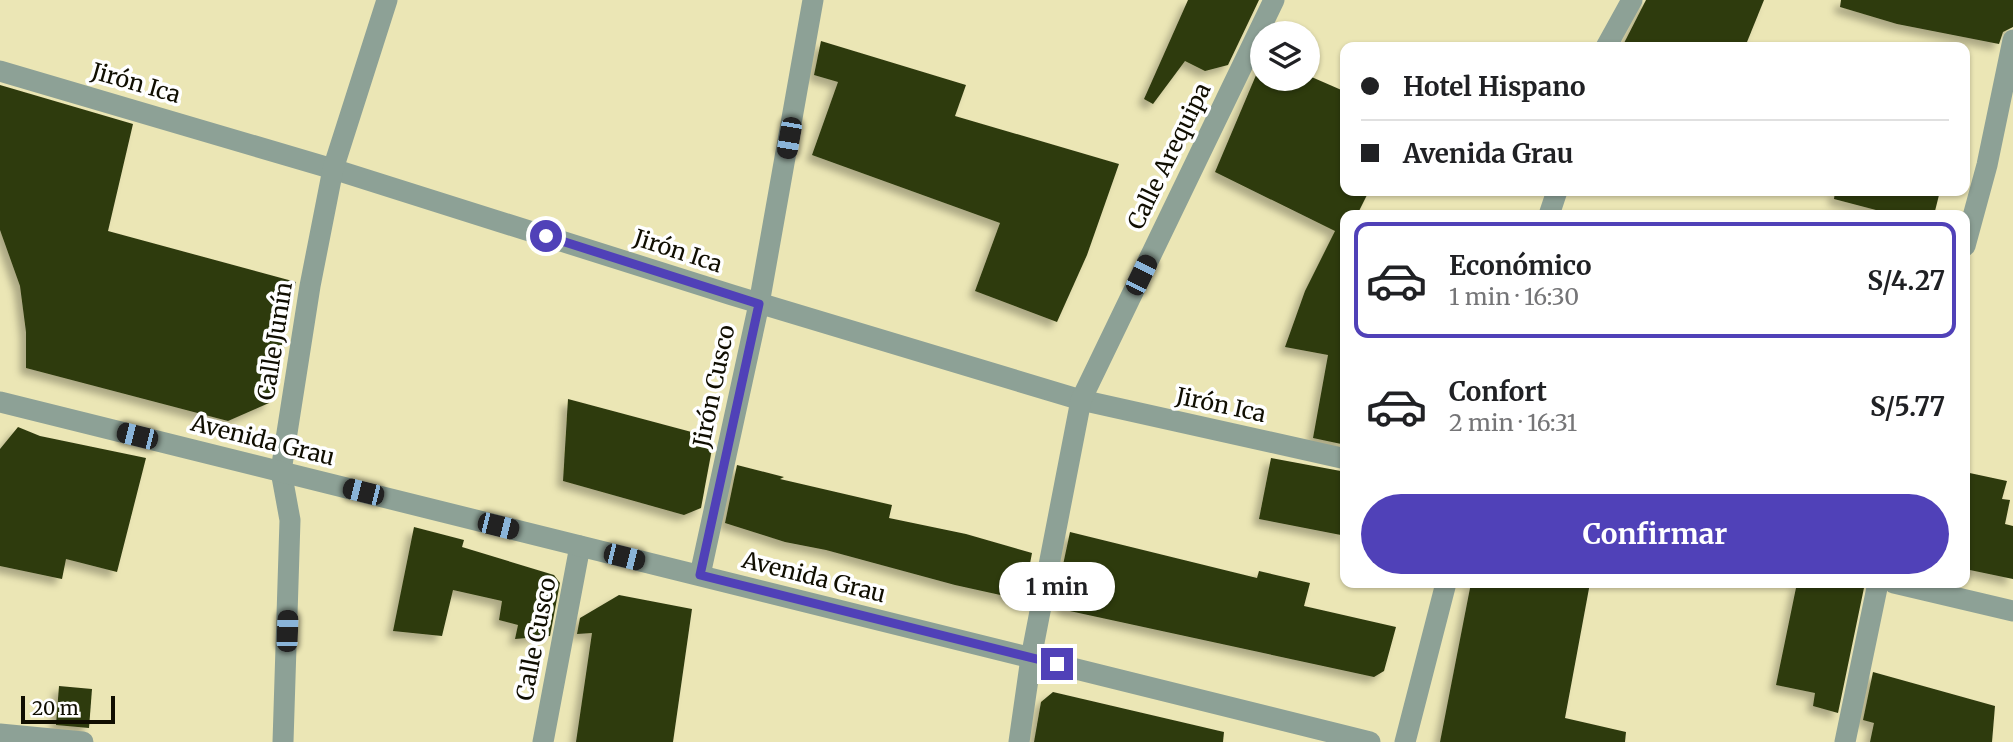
<!DOCTYPE html>
<html lang="es">
<head>
<meta charset="utf-8">
<style>
  :root { --surface:#fff; --page:#f2f2f2; --text:#202124; --muted:#757577; --line:#e0e0e0; --accent:#5041b8 }
  body { margin:0; font-family:Merriweather,serif; background:var(--page); color:var(--text); height:100vh; display:flex; flex-direction:column; font-size:26px; white-space:nowrap }
  * { box-sizing:border-box; margin:0 }
  p { font-size:23px; color:var(--muted) }
  .icon { flex:none; width:38px; height:38px; fill:none; stroke:currentColor; stroke-width:2; stroke-linecap:round; stroke-linejoin:round }
  .map { position:relative; flex:1; overflow:hidden }
  .sheet { position:absolute; left:1340px; top:210px; width:630px; height:378px; display:flex; flex-direction:column; background:var(--surface); border-radius:14px; box-shadow:0 2px 5px #0004 }
  .sheet>* { flex:none }
  .top-card { position:absolute; left:1340px; top:42px; width:630px; height:154px; border-radius:14px; box-shadow:0 2px 5px #0004; display:grid; align-content:center; height:154px; padding:0 21px; background:var(--surface) }
  .controls { position:absolute; left:1250px; top:21px; display:grid; gap:14px }
  .controls a { display:grid; place-items:center; width:70px; height:70px; border-radius:50%; background:var(--surface); box-shadow:0 2px 5px #0004; font-size:35px }
  .scale { position:absolute; left:21px; bottom:18px; width:94px; box-sizing:border-box; padding-left:7px; border:4px solid #100e01; border-top:0; font-size:19px; line-height:24px; white-space:nowrap; color:#100e01; -webkit-text-stroke:5px #fff; paint-order:stroke }
  .end { position:absolute; width:32px; height:32px; margin:-16px; border:9px solid #5041b8; background:#fff; box-shadow:0 0 0 4px #fff }
  .from { border-radius:50% }
  .bubble { position:absolute; height:49px; border-radius:24px; background:var(--surface); box-shadow:0 2px 5px #0004; font-size:23px; font-weight:700; line-height:49px; text-align:center }
  .car { position:absolute; width:21px; height:42px; margin:-21px -10px; border-radius:9px; box-shadow:0 0 5px 2px #0007; background:linear-gradient(#222 24%,#8ab4d8 0 40%,#222 0 76%,#8ab4d8 0 86%,#222 0) }
  .top-card b { display:flex; align-items:center; gap:24px; height:66px; font-size:26px }
  .top-card b+b { border-top:2px solid var(--line) }
  .top-card i { width:18px; height:18px; background:var(--text) }
  ul { padding:12px 0 0; list-style:none }
  li { display:flex; align-items:center; gap:21px; height:116px; margin:0 14px 10px; padding:0 7px; border:4px solid transparent; border-radius:14px }
  li div { flex:1 }
  li b { display:block; font-size:26px }
  li em { font-style:normal; font-weight:700 }
  li.current { border-color:var(--accent) }
  li>.icon { width:63px; height:63px; stroke-width:1.5 }
  .action { display:flex; gap:14px; margin-top:auto; padding:14px 21px }
  .action a { flex:1; height:80px; border-radius:42px; background:var(--accent); color:#fff; font-size:28px; font-weight:700; line-height:80px; text-align:center }
  .map>svg:first-child { display:block }
  .building { fill:#2f3a11; filter:url(#shadow) }
  .lines { fill:none; stroke-linecap:round; stroke-linejoin:round }
  .minor { stroke:#8da196; stroke-width:21 }
  .tertiary { stroke:#8da196; stroke-width:21 }
  .route { stroke:#5041b8; stroke-width:9 }
  .labels { text-anchor:middle; stroke-width:7; stroke-linejoin:round; paint-order:stroke }
  .street-label { font-size:23px; fill:#100e01; stroke:#fff }
</style>
</head>
<body>
<div class="map">
<svg width="2013" height="742" viewBox="0 0 2013 742">
  <defs>
    <filter id="shadow"><feDropShadow dx="-6" dy="6" stdDeviation="3.5" flood-color="#0004"/></filter>
  </defs>
  <rect width="100%" height="100%" fill="#ebe6b5"/>
  <!-- building -->
  <g class="building">
    <polygon points="1188,0 1259,0 1228,65 1205,71 1185,61 1153,104 1144,99"/>
    <polygon points="1646,0 1764,0 1745,47 1622,47"/>
    <polygon points="1841,0 2013,0 2013,27 2003,32 1999,44 1897,24 1840,7"/>
    <polygon points="821,41 966,85 955,116 1119,164 1087,255 1057,322 975,291 1000,223 812,155 838,82 814,75"/>
    <polygon points="1262,61 1262,79 1307,79 1307,75 1346,92 1346,191 1369,191 1357,215 1346,215 1346,445 1313,438 1328,355 1285,347 1305,291 1335,231 1215,172"/>
    <polygon points="0,85 133,124 108,231 296,282 269,403 228,421 26,368 26,332 20,286 0,230"/>
    <polygon points="1835,191 1940,191 1934,215 1895,215 1834,199"/>
    <polygon points="568,399 714,438 701,508 684,515 563,481"/>
    <polygon points="18,427 40,436 146,458 117,572 66,559 62,579 0,566 0,449"/>
    <polygon points="1271,458 1346,472 1346,536 1259,519"/>
    <polygon points="737,465 784,477 780,479 892,505 889,518 966,534 1032,553 1023,600 955,585 826,550 785,542 725,523"/>
    <polygon points="1965,472 2007,481 2002,499 2010,500 2005,524 2013,526 2013,579 1965,569"/>
    <polygon points="414,527 464,540 462,547 554,575 560,583 550,636 515,639 518,625 499,620 502,601 453,590 442,636 393,631"/>
    <polygon points="1070,532 1257,578 1259,571 1310,583 1304,606 1396,627 1384,671 1374,677 1065,610 1057,593"/>
    <polygon points="1471,583 1590,583 1565,718 1626,732 1625,742 1440,742"/>
    <polygon points="1797,583 1865,583 1838,713 1813,706 1815,693 1776,685"/>
    <polygon points="619,595 692,609 673,742 576,742 592,633 577,634 580,618"/>
    <polygon points="1873,672 1995,706 1992,742 1870,742 1874,723 1863,720"/>
    <polygon points="59,686 92,689 89,728 56,725"/>
    <polygon points="1053,692 1224,732 1223,742 1034,742 1041,702"/>
  </g>
  <g class="lines">
    <!-- minor -->
    <g class="minor">
      <polyline points="0,71 333,169 732,295 1081,400 1346,459"/>
      <polyline points="1965,246 1987,165 2013,40"/>
      <polyline points="700,575 759,304 813,0"/>
      <polyline points="1894,583 2013,611"/>
      <polyline points="0,734 83,742"/>
      <polyline points="283,742 290,520 281,471 310,286 333,169 387,0"/>
      <polyline points="543,742 580,546"/>
      <polyline points="1845,742 1878,583"/>
    </g>
    <!-- tertiary -->
    <g class="tertiary">
      <polyline points="1606,47 1632,0"/>
      <polyline points="1549,215 1557,191"/>
      <polyline points="0,402 1370,742"/>
      <polyline points="1019,742 1031,658 1081,400 1274,0"/>
      <polyline points="1405,742 1446,583"/>
    </g>
  </g>
  <g class="lines">
    <!-- route -->
    <polyline class="route" points="546,236 759,304 700,575 1057,664"/>
  </g>
  <g class="labels">
    <!-- street labels -->
    <g class="street-label">
      <text transform="translate(136 83) rotate(16)" y="8">Jirón Ica</text>
      <text transform="translate(1169 156) rotate(-64)" y="8">Calle Arequipa</text>
      <text transform="translate(678 251) rotate(18)" y="8">Jirón Ica</text>
      <text transform="translate(275 341) rotate(-81)" y="8">Calle Junín</text>
      <text transform="translate(714 386) rotate(-78)" y="8">Jirón Cusco</text>
      <text transform="translate(1221 405) rotate(12)" y="8">Jirón Ica</text>
      <text transform="translate(263 440) rotate(14)" y="8">Avenida Grau</text>
      <text transform="translate(814 577) rotate(14)" y="8">Avenida Grau</text>
      <text transform="translate(536 639) rotate(-79)" y="8">Calle Cusco</text>
    </g>
  </g>
</svg>
<div class="controls">
<a><svg class="icon" aria-label="layers" viewBox="0 0 24 24"><path d="M12 4l9 5-9 5-9-5zM3 14l9 5 9-5"/></svg></a>
</div>
<div class="scale">20 m</div>
<i class="end from" style="left:546px;top:236px"></i>
<i class="end" style="left:1057px;top:664px"></i>
<div class="bubble" style="left:999px;top:562px;width:116px">1 min</div>
<i class="car" style="left:789px;top:138px;rotate:190deg"></i>
<i class="car" style="left:1141px;top:275px;rotate:26deg"></i>
<i class="car" style="left:137px;top:436px;rotate:284deg"></i>
<i class="car" style="left:363px;top:492px;rotate:284deg"></i>
<i class="car" style="left:498px;top:526px;rotate:104deg"></i>
<i class="car" style="left:624px;top:557px;rotate:104deg"></i>
<i class="car" style="left:287px;top:631px;rotate:2deg"></i>
<div class="top-card">
<b><i class="from"></i>Hotel Hispano</b>
<b><i></i>Avenida Grau</b>
</div>
<section class="sheet">
<ul>
<li class="current"><svg class="icon" aria-label="car" viewBox="0 0 24 24"><path d="M5 17H2v-5l4-1 3-4h7l3 4 3 1v5h-3M9 17h6M6 11h13"/><circle cx="7" cy="17" r="2"/><circle cx="17" cy="17" r="2"/></svg><div><b>Económico</b><p>1 min · 16:30</p></div><em>S/4.27</em></li>
<li><svg class="icon" aria-label="car" viewBox="0 0 24 24"><path d="M5 17H2v-5l4-1 3-4h7l3 4 3 1v5h-3M9 17h6M6 11h13"/><circle cx="7" cy="17" r="2"/><circle cx="17" cy="17" r="2"/></svg><div><b>Confort</b><p>2 min · 16:31</p></div><em>S/5.77</em></li>
</ul>
<div class="action"><a>Confirmar</a></div>
</section>
</div>
</body>
</html>
